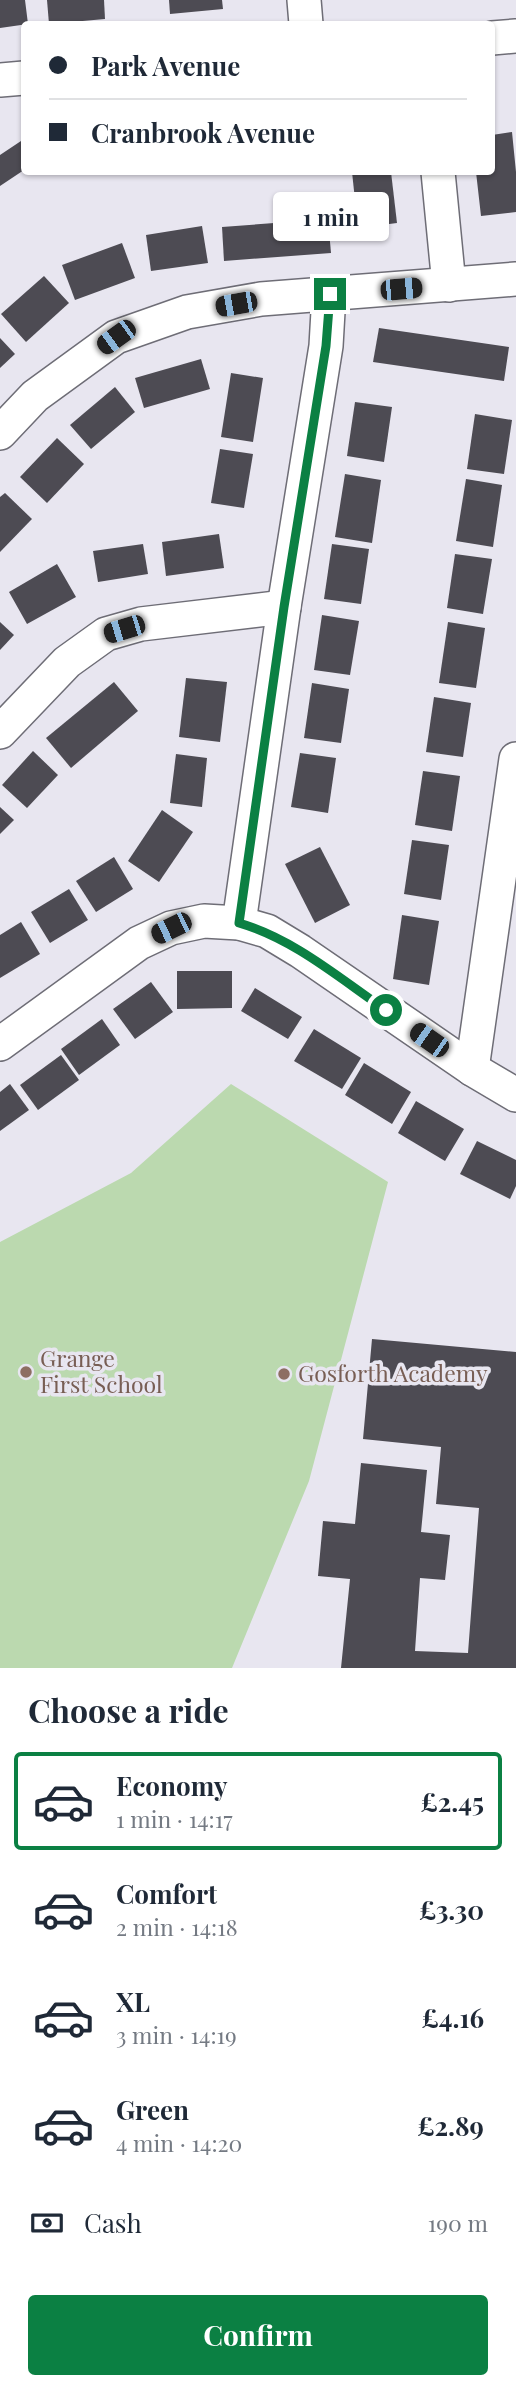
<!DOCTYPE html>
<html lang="en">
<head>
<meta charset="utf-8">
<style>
  :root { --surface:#fff; --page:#f2f2f3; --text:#1f2937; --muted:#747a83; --line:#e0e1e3; --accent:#0b8043 }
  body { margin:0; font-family:"Playfair Display",serif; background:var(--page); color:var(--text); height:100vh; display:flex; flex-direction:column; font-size:26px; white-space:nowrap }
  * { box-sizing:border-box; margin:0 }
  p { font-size:23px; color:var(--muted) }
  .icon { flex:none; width:38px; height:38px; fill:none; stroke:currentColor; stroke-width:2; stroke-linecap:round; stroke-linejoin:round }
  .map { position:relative; height:1668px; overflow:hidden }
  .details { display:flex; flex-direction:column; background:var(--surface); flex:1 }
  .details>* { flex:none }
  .top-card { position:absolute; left:21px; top:21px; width:474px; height:154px; border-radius:7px; box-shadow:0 2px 5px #0004; display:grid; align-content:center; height:154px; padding:0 28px; background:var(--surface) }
  .end { position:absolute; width:32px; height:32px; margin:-16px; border:9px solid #0b8043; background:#fff; box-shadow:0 0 0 4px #fff }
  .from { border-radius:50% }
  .bubble { position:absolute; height:49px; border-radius:7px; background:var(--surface); box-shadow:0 2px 5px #0004; font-size:23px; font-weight:700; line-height:49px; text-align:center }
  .car { position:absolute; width:21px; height:42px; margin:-21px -10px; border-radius:9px; box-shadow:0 0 5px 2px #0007; background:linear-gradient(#222 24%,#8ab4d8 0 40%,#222 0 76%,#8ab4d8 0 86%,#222 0) }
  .top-card b { display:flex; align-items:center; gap:24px; height:66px; font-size:26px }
  .top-card b+b { border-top:2px solid var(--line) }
  .top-card i { width:18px; height:18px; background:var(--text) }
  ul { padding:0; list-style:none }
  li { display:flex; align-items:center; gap:21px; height:98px; margin:0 14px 10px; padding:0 14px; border:4px solid transparent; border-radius:7px }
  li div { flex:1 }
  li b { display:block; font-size:26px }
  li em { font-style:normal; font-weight:700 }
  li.current { border-color:var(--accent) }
  li>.icon { width:63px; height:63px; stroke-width:1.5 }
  h2 { padding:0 28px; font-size:32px; line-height:84px }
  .pay { display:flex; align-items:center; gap:18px; height:77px; padding:0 28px; font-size:26px }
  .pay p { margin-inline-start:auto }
  .action { display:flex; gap:14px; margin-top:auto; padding:14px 28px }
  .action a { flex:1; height:80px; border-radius:7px; background:var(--accent); color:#fff; font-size:28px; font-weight:700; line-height:80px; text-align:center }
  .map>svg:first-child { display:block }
  .green { fill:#bbd9af }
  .building { fill:#4d4b53 }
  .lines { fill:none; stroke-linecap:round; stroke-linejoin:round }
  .minor-casing { stroke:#6e6d76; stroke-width:36 }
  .minor { stroke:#fff; stroke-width:33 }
  .route { stroke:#0b8043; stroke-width:9 }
  .education-dot { fill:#8d6e63; stroke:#e8e6f0; stroke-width:2.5 }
  .labels { text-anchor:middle; stroke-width:7; stroke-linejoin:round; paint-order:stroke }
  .education-label { font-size:23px; fill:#785e54; stroke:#e8e6f0; text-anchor:start }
</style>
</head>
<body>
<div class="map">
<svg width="516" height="1668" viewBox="0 0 516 1668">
  <rect width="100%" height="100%" fill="#e8e6f0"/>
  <!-- green -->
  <polygon class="green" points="231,1084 388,1182 309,1481 232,1668 0,1668 0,1242 131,1173"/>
  <!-- building -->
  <g class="building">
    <polygon points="0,0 25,0 28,24 0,28"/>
    <polygon points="47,0 104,0 105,19 49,24"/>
    <polygon points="169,0 222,0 223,9 170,14"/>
    <polygon points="512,132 516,172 516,212 481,216 476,172 492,172 492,135"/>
    <polygon points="24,139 24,170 0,186 0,155"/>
    <polygon points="352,172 391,172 397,223 358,228"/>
    <polygon points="328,219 331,253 224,261 222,227"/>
    <polygon points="202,226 208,263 151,271 146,235"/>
    <polygon points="122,243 135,278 75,300 62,265"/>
    <polygon points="44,276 69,303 26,342 1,314"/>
    <polygon points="379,328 509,347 504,381 373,362"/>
    <polygon points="0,338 15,354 0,368"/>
    <polygon points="201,359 210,389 144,408 135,378"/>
    <polygon points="231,373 263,378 253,442 221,437"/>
    <polygon points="115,387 135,412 91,449 70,425"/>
    <polygon points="355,402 392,407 384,462 347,456"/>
    <polygon points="475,414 512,420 504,474 467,469"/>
    <polygon points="57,438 84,464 47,503 20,477"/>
    <polygon points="220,449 253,454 244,508 211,503"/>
    <polygon points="345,474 381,480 372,543 335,537"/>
    <polygon points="466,479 502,485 493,547 456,541"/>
    <polygon points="5,493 32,519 0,552 0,497"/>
    <polygon points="219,534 224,568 166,576 162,542"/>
    <polygon points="143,544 148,574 98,582 93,551"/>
    <polygon points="332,544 369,549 361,604 324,599"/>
    <polygon points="455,554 492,559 483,614 447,608"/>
    <polygon points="57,564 76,597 27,624 9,592"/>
    <polygon points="322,615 359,621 350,675 314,670"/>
    <polygon points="0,622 14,635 0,650"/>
    <polygon points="448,622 485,628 476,688 439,683"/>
    <polygon points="186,678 227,682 220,742 179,737"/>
    <polygon points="114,682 138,711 71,768 46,738"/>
    <polygon points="312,683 349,689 341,743 304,738"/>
    <polygon points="434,697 471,703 463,757 426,752"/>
    <polygon points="33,751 58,775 27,808 2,785"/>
    <polygon points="300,753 336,758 328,813 291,807"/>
    <polygon points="176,754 207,758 202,807 170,803"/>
    <polygon points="423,771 460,776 452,831 415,825"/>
    <polygon points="0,807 14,820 0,834"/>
    <polygon points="162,810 193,832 159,882 128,861"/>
    <polygon points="412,840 449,845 441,900 404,894"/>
    <polygon points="320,847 350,905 315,923 285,864"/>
    <polygon points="114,857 133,889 96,912 76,881"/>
    <polygon points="69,889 88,920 50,943 31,912"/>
    <polygon points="402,915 439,921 429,985 393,979"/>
    <polygon points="21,922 40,954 0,978 0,935"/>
    <polygon points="177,971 232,971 232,1008 177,1009"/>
    <polygon points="151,982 173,1012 135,1039 113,1009"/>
    <polygon points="255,988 302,1017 288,1039 241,1011"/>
    <polygon points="102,1019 120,1045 79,1075 61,1049"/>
    <polygon points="314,1029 361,1058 342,1089 294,1061"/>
    <polygon points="61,1055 79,1080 38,1110 20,1085"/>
    <polygon points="364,1063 411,1092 392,1124 345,1095"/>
    <polygon points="10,1084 29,1110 0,1131 0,1092"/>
    <polygon points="416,1101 464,1129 445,1161 398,1133"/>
    <polygon points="477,1141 516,1160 516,1186 510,1199 460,1174"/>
    <polygon points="372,1339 516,1352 516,1668 341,1668 350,1579 318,1576 323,1521 355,1524 361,1463 427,1470 421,1532 450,1535 445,1580 420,1578 415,1651 468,1653 479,1508 436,1504 441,1447 363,1439"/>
  </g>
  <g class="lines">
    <defs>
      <g id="minor">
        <polyline points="304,0 306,24"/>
        <polyline points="492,38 516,36"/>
        <polyline points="0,80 24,78"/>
        <polyline points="438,172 449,285"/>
        <polyline points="0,433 35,396 116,337 187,312 261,299 516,279"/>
        <polyline points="0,732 67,662 106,634 141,624 284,607"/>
        <polyline points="239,923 284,607 326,346 329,294"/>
        <polyline points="0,1044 139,943 171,928 204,921 239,923 267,931 300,951 472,1069 516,1095"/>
        <polyline points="472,1069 516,759"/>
      </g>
    </defs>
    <!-- minor casing -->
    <use href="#minor" class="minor-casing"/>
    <!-- minor -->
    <use href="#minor" class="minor"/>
  </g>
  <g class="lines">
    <!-- route -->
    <path class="route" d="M330,294L326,346L284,607L239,923C294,939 339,978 386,1010"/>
  </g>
  <!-- markers -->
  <g class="education-dot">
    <circle cx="26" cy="1372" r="7"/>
    <circle cx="284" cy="1374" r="7"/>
  </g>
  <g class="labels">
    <!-- education labels -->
    <g class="education-label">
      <text x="40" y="1367">Grange<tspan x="40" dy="26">First School</tspan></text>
      <text x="298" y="1382">Gosforth Academy</text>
    </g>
  </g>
</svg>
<i class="end from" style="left:386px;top:1010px"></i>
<i class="end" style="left:330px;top:294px"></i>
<div class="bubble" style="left:273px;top:192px;width:116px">1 min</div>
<i class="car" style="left:401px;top:289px;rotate:85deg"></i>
<i class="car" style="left:236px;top:304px;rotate:260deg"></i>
<i class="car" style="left:116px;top:337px;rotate:234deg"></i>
<i class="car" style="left:124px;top:629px;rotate:253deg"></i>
<i class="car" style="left:171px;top:928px;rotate:244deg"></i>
<i class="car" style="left:429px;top:1040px;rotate:305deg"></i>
<div class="top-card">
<b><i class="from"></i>Park Avenue</b>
<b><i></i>Cranbrook Avenue</b>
</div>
</div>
<section class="details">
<h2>Choose a ride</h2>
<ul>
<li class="current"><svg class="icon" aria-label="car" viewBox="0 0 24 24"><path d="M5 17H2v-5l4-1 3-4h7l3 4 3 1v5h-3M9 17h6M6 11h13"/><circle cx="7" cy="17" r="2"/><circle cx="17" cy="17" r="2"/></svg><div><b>Economy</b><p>1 min · 14:17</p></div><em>£2.45</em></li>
<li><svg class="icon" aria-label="car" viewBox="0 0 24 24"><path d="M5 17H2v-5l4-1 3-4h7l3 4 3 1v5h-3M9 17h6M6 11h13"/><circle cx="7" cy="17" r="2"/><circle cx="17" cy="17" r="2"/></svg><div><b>Comfort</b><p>2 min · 14:18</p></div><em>£3.30</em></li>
<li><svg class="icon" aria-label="car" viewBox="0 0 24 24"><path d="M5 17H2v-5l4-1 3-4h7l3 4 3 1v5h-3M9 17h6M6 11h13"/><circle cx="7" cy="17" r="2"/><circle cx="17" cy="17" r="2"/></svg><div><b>XL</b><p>3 min · 14:19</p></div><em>£4.16</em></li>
<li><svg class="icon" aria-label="car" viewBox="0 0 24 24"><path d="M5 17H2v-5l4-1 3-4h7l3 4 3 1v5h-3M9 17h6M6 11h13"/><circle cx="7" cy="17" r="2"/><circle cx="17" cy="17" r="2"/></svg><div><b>Green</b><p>4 min · 14:20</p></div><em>£2.89</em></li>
</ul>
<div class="pay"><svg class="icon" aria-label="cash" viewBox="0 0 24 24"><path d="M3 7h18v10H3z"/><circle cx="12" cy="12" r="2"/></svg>Cash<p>190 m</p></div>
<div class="action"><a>Confirm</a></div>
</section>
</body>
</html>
